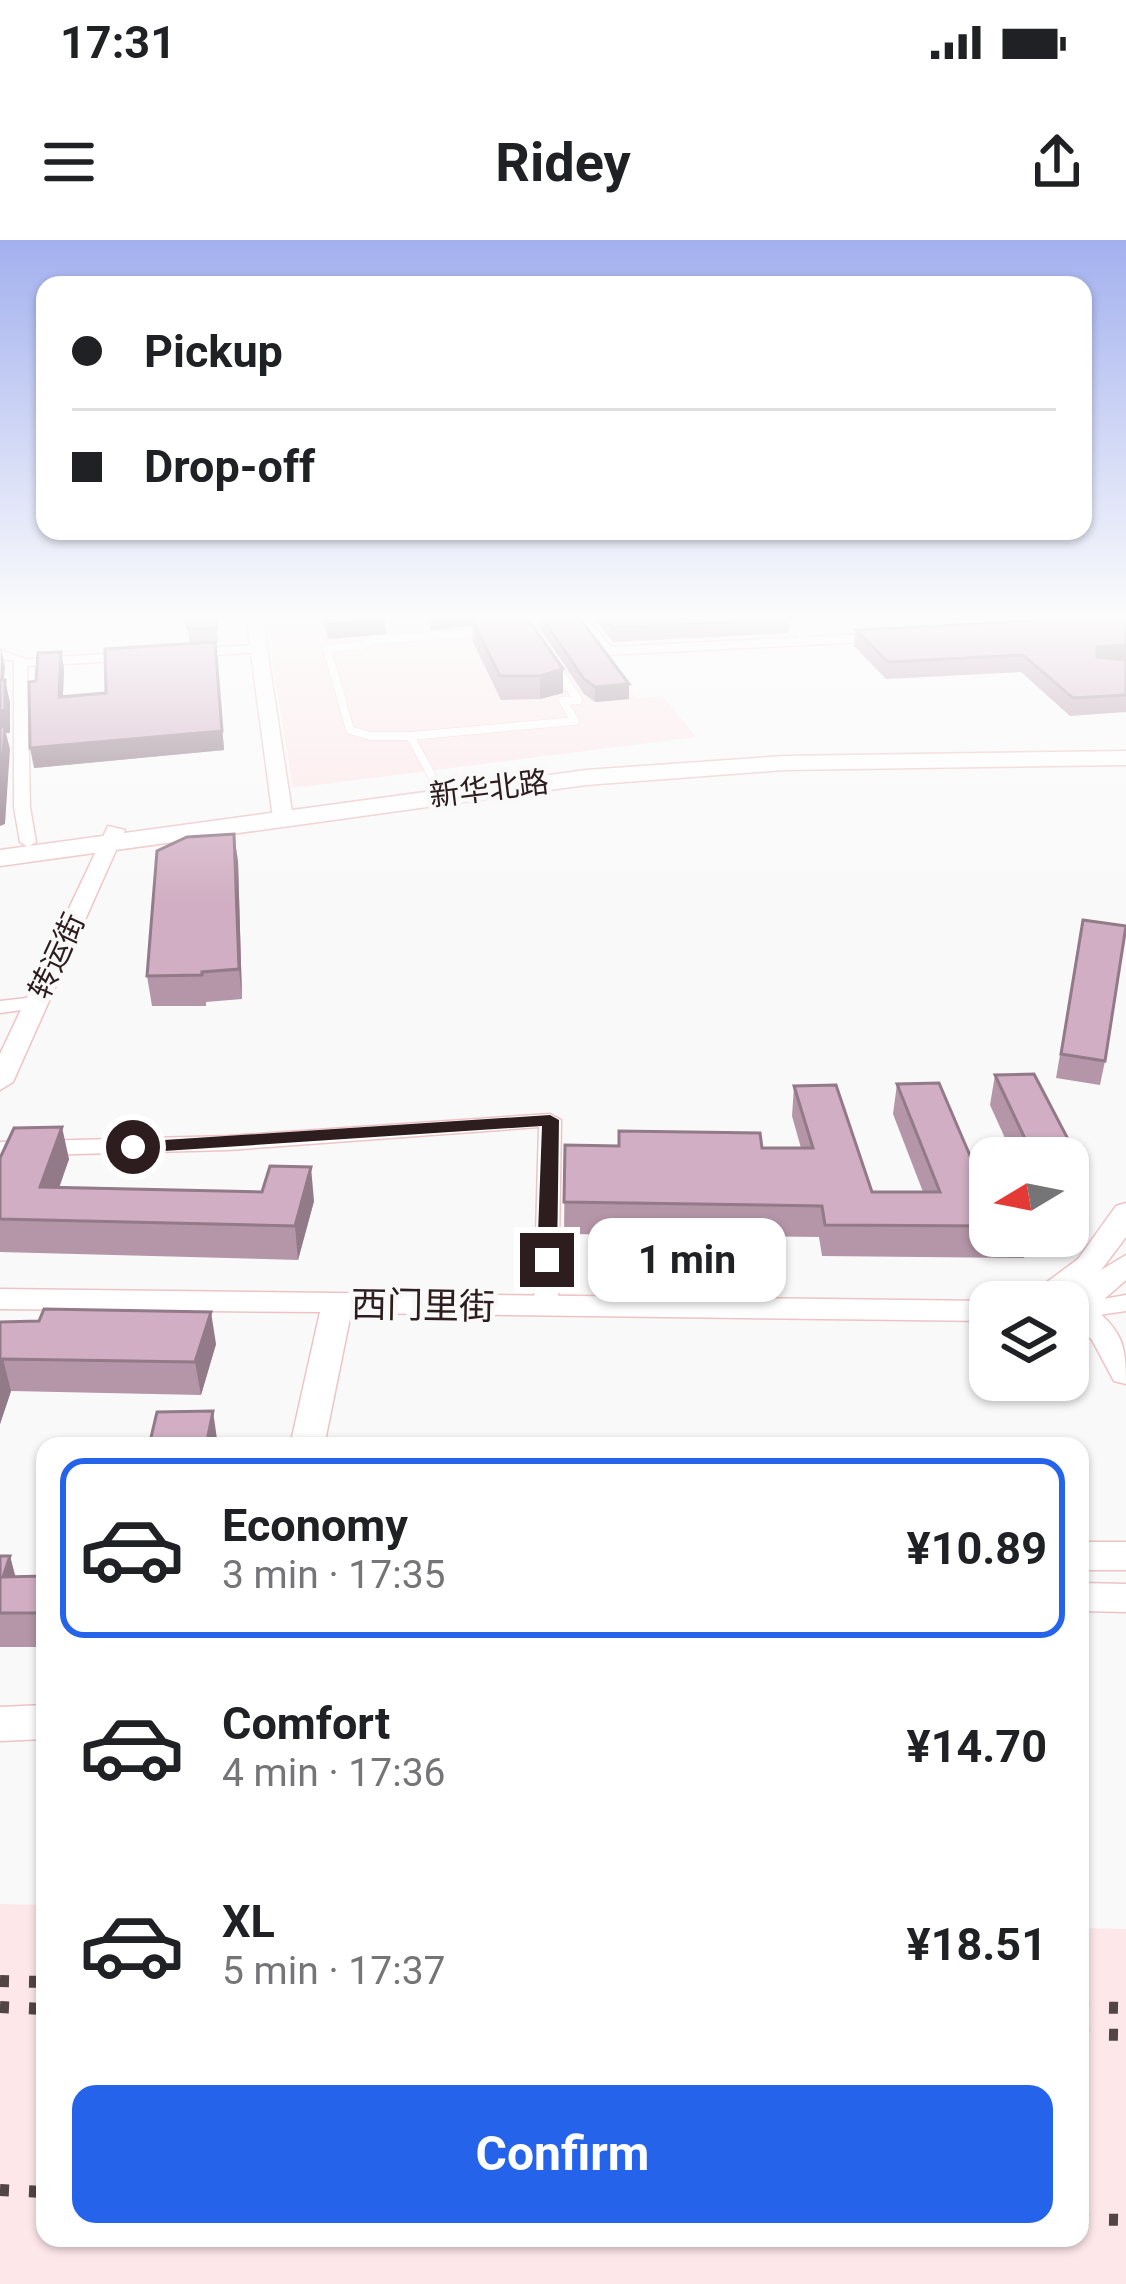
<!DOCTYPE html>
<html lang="en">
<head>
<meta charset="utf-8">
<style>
  :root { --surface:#fff; --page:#f2f2f2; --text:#202124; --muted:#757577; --line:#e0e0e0; --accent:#2563eb }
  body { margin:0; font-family:Roboto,"Noto Sans SC",sans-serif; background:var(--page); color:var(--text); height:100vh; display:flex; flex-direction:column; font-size:45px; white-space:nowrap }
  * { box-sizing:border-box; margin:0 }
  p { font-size:39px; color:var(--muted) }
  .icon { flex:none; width:66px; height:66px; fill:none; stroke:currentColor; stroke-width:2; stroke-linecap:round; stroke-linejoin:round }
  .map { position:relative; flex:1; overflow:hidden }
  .sheet { position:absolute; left:36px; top:1197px; width:1053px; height:810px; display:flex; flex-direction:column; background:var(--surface); border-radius:24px; box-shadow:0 3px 9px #0004 }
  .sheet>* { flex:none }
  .guide { position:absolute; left:36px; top:36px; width:1056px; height:264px; border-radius:24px; box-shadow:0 3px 9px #0004; display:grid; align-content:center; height:264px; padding:0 36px; background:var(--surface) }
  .needle { width:78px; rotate:260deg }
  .tools { position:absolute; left:969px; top:897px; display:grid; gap:24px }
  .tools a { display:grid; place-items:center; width:120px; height:120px; border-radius:24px; background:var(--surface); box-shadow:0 3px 9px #0004; font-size:60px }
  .end { position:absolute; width:54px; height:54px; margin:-27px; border:15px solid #2d1d1e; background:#fff; box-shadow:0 0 0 6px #fff }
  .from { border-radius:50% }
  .bubble { position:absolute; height:84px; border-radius:24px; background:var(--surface); box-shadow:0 3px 9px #0004; font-size:39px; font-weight:700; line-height:84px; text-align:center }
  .guide b { display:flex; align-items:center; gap:42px; height:114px; font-size:45px }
  .guide b+b { border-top:3px solid var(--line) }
  .guide i { width:30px; height:30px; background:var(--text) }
  ul { padding:21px 0 0; list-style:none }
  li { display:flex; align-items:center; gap:36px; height:180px; margin:0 24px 18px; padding:0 12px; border:6px solid transparent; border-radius:24px }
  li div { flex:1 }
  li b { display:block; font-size:45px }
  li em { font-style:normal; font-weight:700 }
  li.on { border-color:var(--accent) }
  li>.icon { width:108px; height:108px; stroke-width:1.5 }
  .action { display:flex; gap:24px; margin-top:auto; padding:24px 36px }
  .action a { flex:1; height:138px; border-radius:24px; background:var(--accent); color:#fff; font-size:48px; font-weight:700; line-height:138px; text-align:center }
  .status { display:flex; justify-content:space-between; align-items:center; height:84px; padding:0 60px; background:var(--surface); direction:ltr }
  .status svg { height:33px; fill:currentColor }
  header { display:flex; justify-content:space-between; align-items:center; height:156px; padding:0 36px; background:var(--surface); font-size:54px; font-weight:700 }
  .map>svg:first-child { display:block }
  .built { fill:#fde7e9 }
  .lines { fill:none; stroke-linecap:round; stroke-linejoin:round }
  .service-casing { stroke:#eec3c6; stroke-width:9 }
  .minor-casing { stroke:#eec3c6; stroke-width:3 }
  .tertiary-casing { stroke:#eec3c6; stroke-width:3 }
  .secondary-casing { stroke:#eec3c6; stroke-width:3 }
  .primary-casing { stroke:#eec3c6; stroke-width:3 }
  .service { stroke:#fff; stroke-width:8 }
  .minor { fill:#fff; fill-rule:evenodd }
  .tertiary { fill:#fff; fill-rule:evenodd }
  .secondary { fill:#fff; fill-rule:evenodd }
  .primary { fill:#fff; fill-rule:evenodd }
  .rail { stroke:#524546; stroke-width:12; stroke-dasharray:9 20; stroke-linecap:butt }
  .wall { fill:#b496a8 }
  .shaded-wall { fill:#927a88 }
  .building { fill:#d1aec3; stroke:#927a88; stroke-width:3 }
  .route { fill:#2d1d1e }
  .labels { text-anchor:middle; stroke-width:10; stroke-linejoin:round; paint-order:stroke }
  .far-street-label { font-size:30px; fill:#2d1d1e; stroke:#f9f9f9 }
  .street-label { font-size:36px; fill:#2d1d1e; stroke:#f9f9f9 }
</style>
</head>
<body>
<div class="status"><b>17:31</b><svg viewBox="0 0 49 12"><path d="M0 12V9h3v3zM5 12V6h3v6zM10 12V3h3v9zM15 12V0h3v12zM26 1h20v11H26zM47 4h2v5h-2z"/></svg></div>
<header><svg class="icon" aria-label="menu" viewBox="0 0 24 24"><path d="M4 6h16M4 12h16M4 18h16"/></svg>Ridey<svg class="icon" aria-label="share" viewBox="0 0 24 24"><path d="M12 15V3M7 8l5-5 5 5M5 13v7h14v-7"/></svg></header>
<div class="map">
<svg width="1126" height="2044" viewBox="0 0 1126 2044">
  <rect width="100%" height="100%" fill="#f9f9f9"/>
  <!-- built -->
  <g class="built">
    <polygon points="265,376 573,376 637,458 663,456 696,497 293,548"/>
    <polygon points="0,1664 45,1665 45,1998 1080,1998 1080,1688 1126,1689 1126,2044 0,2044"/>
  </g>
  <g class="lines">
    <defs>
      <g id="service">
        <polyline points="785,376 807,401"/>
        <polyline points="410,496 370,496 350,490 327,409 365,405 371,400 487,392"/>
        <polyline points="437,545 410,496 575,481 563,461 578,460 554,424"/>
      </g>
      <g id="minor">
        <polygon points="573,376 586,376 611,407 883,393 889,397 883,401 608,415"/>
        <polygon points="259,405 263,406 263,412 184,417 178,413 184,409"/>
        <polygon points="0,410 26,419 137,412 143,416 137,420 27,426 30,567 36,602 28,607 20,602 14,567 14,421 0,418"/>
        <polygon points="36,757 43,759 43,767 0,773 0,761"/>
        <polygon points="550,874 561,880 558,1067 546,1075 534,1067 539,887 228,910 0,916 0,902 228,896"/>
        <polygon points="1126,1055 1126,1071 1078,1078 1068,1074 1069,1065"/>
      </g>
      <g id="tertiary">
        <polygon points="246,376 262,376 293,578 283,584 273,578"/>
        <polygon points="108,586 125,590 13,842 0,850 0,814"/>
        <path d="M1126,963V997L1101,1030L1126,1015V1040L1094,1068C1123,1093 1126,1106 1126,1144L1114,1141L1092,1100L1073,1082L1068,1084V1062H1063L1071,1056L1060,1062H1020L1078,1019L1116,966Z"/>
        <polygon points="0,1049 990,1061 993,1062 990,1081 351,1073 324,1206 290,1206 320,1072 0,1069"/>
        <rect x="1080" y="1302" width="46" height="28"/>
        <polygon points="1080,1343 1126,1344 1126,1372 1080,1371"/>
        <polygon points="45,1465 45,1499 0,1501 0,1467"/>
      </g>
      <path id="secondary" d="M1059,1043C1074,1047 1086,1057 1095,1070L1090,1078H1068V1062L1047,1060L1042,1053L1047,1046Z"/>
      <polygon id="primary" points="1126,511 1126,525 784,530 586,545 0,626 0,610 586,530 784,516"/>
    </defs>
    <!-- service casing -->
    <use href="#service" class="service-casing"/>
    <!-- minor casing -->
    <use href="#minor" class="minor-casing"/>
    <!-- tertiary casing -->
    <use href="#tertiary" class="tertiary-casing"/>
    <!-- secondary casing -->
    <use href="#secondary" class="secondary-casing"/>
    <!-- primary casing -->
    <use href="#primary" class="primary-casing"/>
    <!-- service -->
    <use href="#service" class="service"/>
    <!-- minor -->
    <use href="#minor" class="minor"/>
    <!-- tertiary -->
    <use href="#tertiary" class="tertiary"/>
    <!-- secondary -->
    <use href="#secondary" class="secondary"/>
    <!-- primary -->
    <use href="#primary" class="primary"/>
    <!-- rail -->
    <g class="rail">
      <polyline points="0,1741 45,1742"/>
      <polyline points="0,1767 45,1769"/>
      <polyline points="1080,1767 1126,1768"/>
      <polyline points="1080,1794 1126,1795"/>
      <polyline points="0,1950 45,1952"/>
      <polyline points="1080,1979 1126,1980"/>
    </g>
  </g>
  <!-- wall -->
  <g class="wall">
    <polygon points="186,376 216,376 218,403 215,403 224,510 34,528 36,441 61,412 64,429 63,456 106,453 190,404"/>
    <polygon points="320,376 384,376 386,394 328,399"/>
    <polygon points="426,376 491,376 491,378 563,453 540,459 501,460 473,402 472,386 431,390"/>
    <polygon points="540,376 578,376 629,444 629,459 595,462 584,454 541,390"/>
    <polygon points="592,376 788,376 790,379 789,393 613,402"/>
    <polygon points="1038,376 1097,376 1042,379"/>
    <polygon points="1126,376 1126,472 1070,476 1021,432 886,439 854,406 856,390"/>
    <polygon points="238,621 242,759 206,762 206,766 152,766 147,736"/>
    <polygon points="1083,680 1105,821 1100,845 1056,838"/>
    <polygon points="995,835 1071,905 1082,907 1068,969 1068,918 1014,918 990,865"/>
    <polygon points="897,844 986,953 990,953 990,996 1062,996 1046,1009 1022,1018 822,1016 819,997 564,994 565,905 801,908 792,876 794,846 872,952 923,952 893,874"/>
    <polygon points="0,918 69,919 59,947 262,952 314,961 298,1020 0,1012"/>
    <polygon points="0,1082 216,1104 201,1155 11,1151 0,1184"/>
    <polygon points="10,1316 15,1337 45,1336 45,1407 0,1407 0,1317"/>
  </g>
  <!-- shaded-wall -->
  <g class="shaded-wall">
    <polygon points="431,376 491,376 491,384 472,380 472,386 431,390"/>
    <polygon points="385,379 386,394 328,399 327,384"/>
    <polygon points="215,402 224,510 34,528 30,508"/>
    <polygon points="1126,405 1126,421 1094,423 1097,407"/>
    <polygon points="1,407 5,428 1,462 0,455"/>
    <polygon points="61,412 64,429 62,475 59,457"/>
    <polygon points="563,429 563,453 540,459 540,436"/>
    <polygon points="5,440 10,462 10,493 6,493 10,509 5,584 0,586 0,471"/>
    <polygon points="629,444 629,459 595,462 595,447"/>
    <polygon points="234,594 238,621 242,759 239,729"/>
    <polygon points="62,887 69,919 48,980 40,947"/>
    <polygon points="311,927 314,961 298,1020 295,986"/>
    <polygon points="1027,996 1062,996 1046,1009 1022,1018"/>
    <polygon points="211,1072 216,1104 201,1155 195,1122"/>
    <polygon points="3,1119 11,1151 0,1184 0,1127"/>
    <polygon points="213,1171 218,1206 206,1206"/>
    <polygon points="10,1316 19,1350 3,1337"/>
  </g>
  <!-- building -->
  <g class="building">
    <polygon points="186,376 216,376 217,388 188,389"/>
    <polygon points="324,376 384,376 385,379 327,384"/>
    <polygon points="526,376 563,429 540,436 500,436 472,380"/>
    <polygon points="541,376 578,376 629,444 595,447 584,439"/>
    <polygon points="604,376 788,376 790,379 613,388"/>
    <polygon points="1126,376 1126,405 1097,407 1097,417 1126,420 1126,455 1073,458 1023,415 888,422 856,390"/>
    <polygon points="215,402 222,491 30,508 29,442 36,441 38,413 61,412 59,457 106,453 105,409"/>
    <polygon points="0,440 5,440 5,470 0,471"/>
    <polygon points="0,487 5,487 0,558"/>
    <polygon points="234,594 239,729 202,732 202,735 147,736 157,611 187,597"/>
    <polygon points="1083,680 1126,686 1105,821 1061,814"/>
    <polygon points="1034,834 1071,905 1082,907 1068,965 1068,918 1024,918 1027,903 995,835"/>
    <polygon points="939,843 986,953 990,953 990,986 825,985 822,966 564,962 565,905 619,906 619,891 760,893 762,908 813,908 794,846 836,845 872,952 940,952 897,844"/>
    <polygon points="62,887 40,947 262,952 270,926 311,927 295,986 0,979 0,918 14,888"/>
    <polygon points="44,1069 211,1072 195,1122 3,1119 0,1127 0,1082 39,1081"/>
    <polygon points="213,1171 206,1206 149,1206 157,1172"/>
    <polygon points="0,1316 10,1316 3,1337 45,1336 45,1373 0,1373"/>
  </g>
  <!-- sky -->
  <linearGradient id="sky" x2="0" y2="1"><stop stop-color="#a2b0ee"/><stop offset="0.57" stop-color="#fcfcfc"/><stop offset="1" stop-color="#fcfcfc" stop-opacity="0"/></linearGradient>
  <rect width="1126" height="662" fill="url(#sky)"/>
  <!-- route -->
  <polygon class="route" points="550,875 559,880 557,1020 547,1026 537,1020 542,886 133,913 124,907 133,902"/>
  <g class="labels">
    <!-- far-street labels -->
    <g class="far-street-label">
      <text transform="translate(489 549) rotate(-7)" y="10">新华北路</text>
      <text transform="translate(57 716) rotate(-65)" y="10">转运街</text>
    </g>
    <!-- street labels -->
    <g class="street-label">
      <text transform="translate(423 1065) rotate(1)" y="13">西门里街</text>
    </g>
  </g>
</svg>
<div class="tools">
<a><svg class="needle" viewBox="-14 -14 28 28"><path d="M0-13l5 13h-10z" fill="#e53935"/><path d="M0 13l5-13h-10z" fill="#757577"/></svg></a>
<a><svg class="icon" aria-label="layers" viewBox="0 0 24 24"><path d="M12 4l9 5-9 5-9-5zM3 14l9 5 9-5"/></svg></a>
</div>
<i class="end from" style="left:133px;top:907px"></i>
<i class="end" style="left:547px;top:1020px"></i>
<div class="bubble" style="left:588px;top:978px;width:198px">1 min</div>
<div class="guide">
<b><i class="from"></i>Pickup</b>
<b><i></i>Drop-off</b>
</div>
<section class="sheet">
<ul>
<li class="on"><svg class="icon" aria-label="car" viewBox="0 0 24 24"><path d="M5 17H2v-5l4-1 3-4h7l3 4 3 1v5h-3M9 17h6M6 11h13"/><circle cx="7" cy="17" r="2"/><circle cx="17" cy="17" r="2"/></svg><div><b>Economy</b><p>3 min · 17:35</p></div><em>¥10.89</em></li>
<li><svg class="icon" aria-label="car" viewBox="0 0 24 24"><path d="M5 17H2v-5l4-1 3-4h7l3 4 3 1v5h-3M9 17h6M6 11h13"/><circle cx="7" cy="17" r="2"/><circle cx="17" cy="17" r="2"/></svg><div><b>Comfort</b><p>4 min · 17:36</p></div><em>¥14.70</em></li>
<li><svg class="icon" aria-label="car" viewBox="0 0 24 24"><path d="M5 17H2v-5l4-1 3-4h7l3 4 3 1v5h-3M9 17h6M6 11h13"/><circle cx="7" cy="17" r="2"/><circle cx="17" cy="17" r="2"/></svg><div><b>XL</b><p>5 min · 17:37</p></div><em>¥18.51</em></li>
</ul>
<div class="action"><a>Confirm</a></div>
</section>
</div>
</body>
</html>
